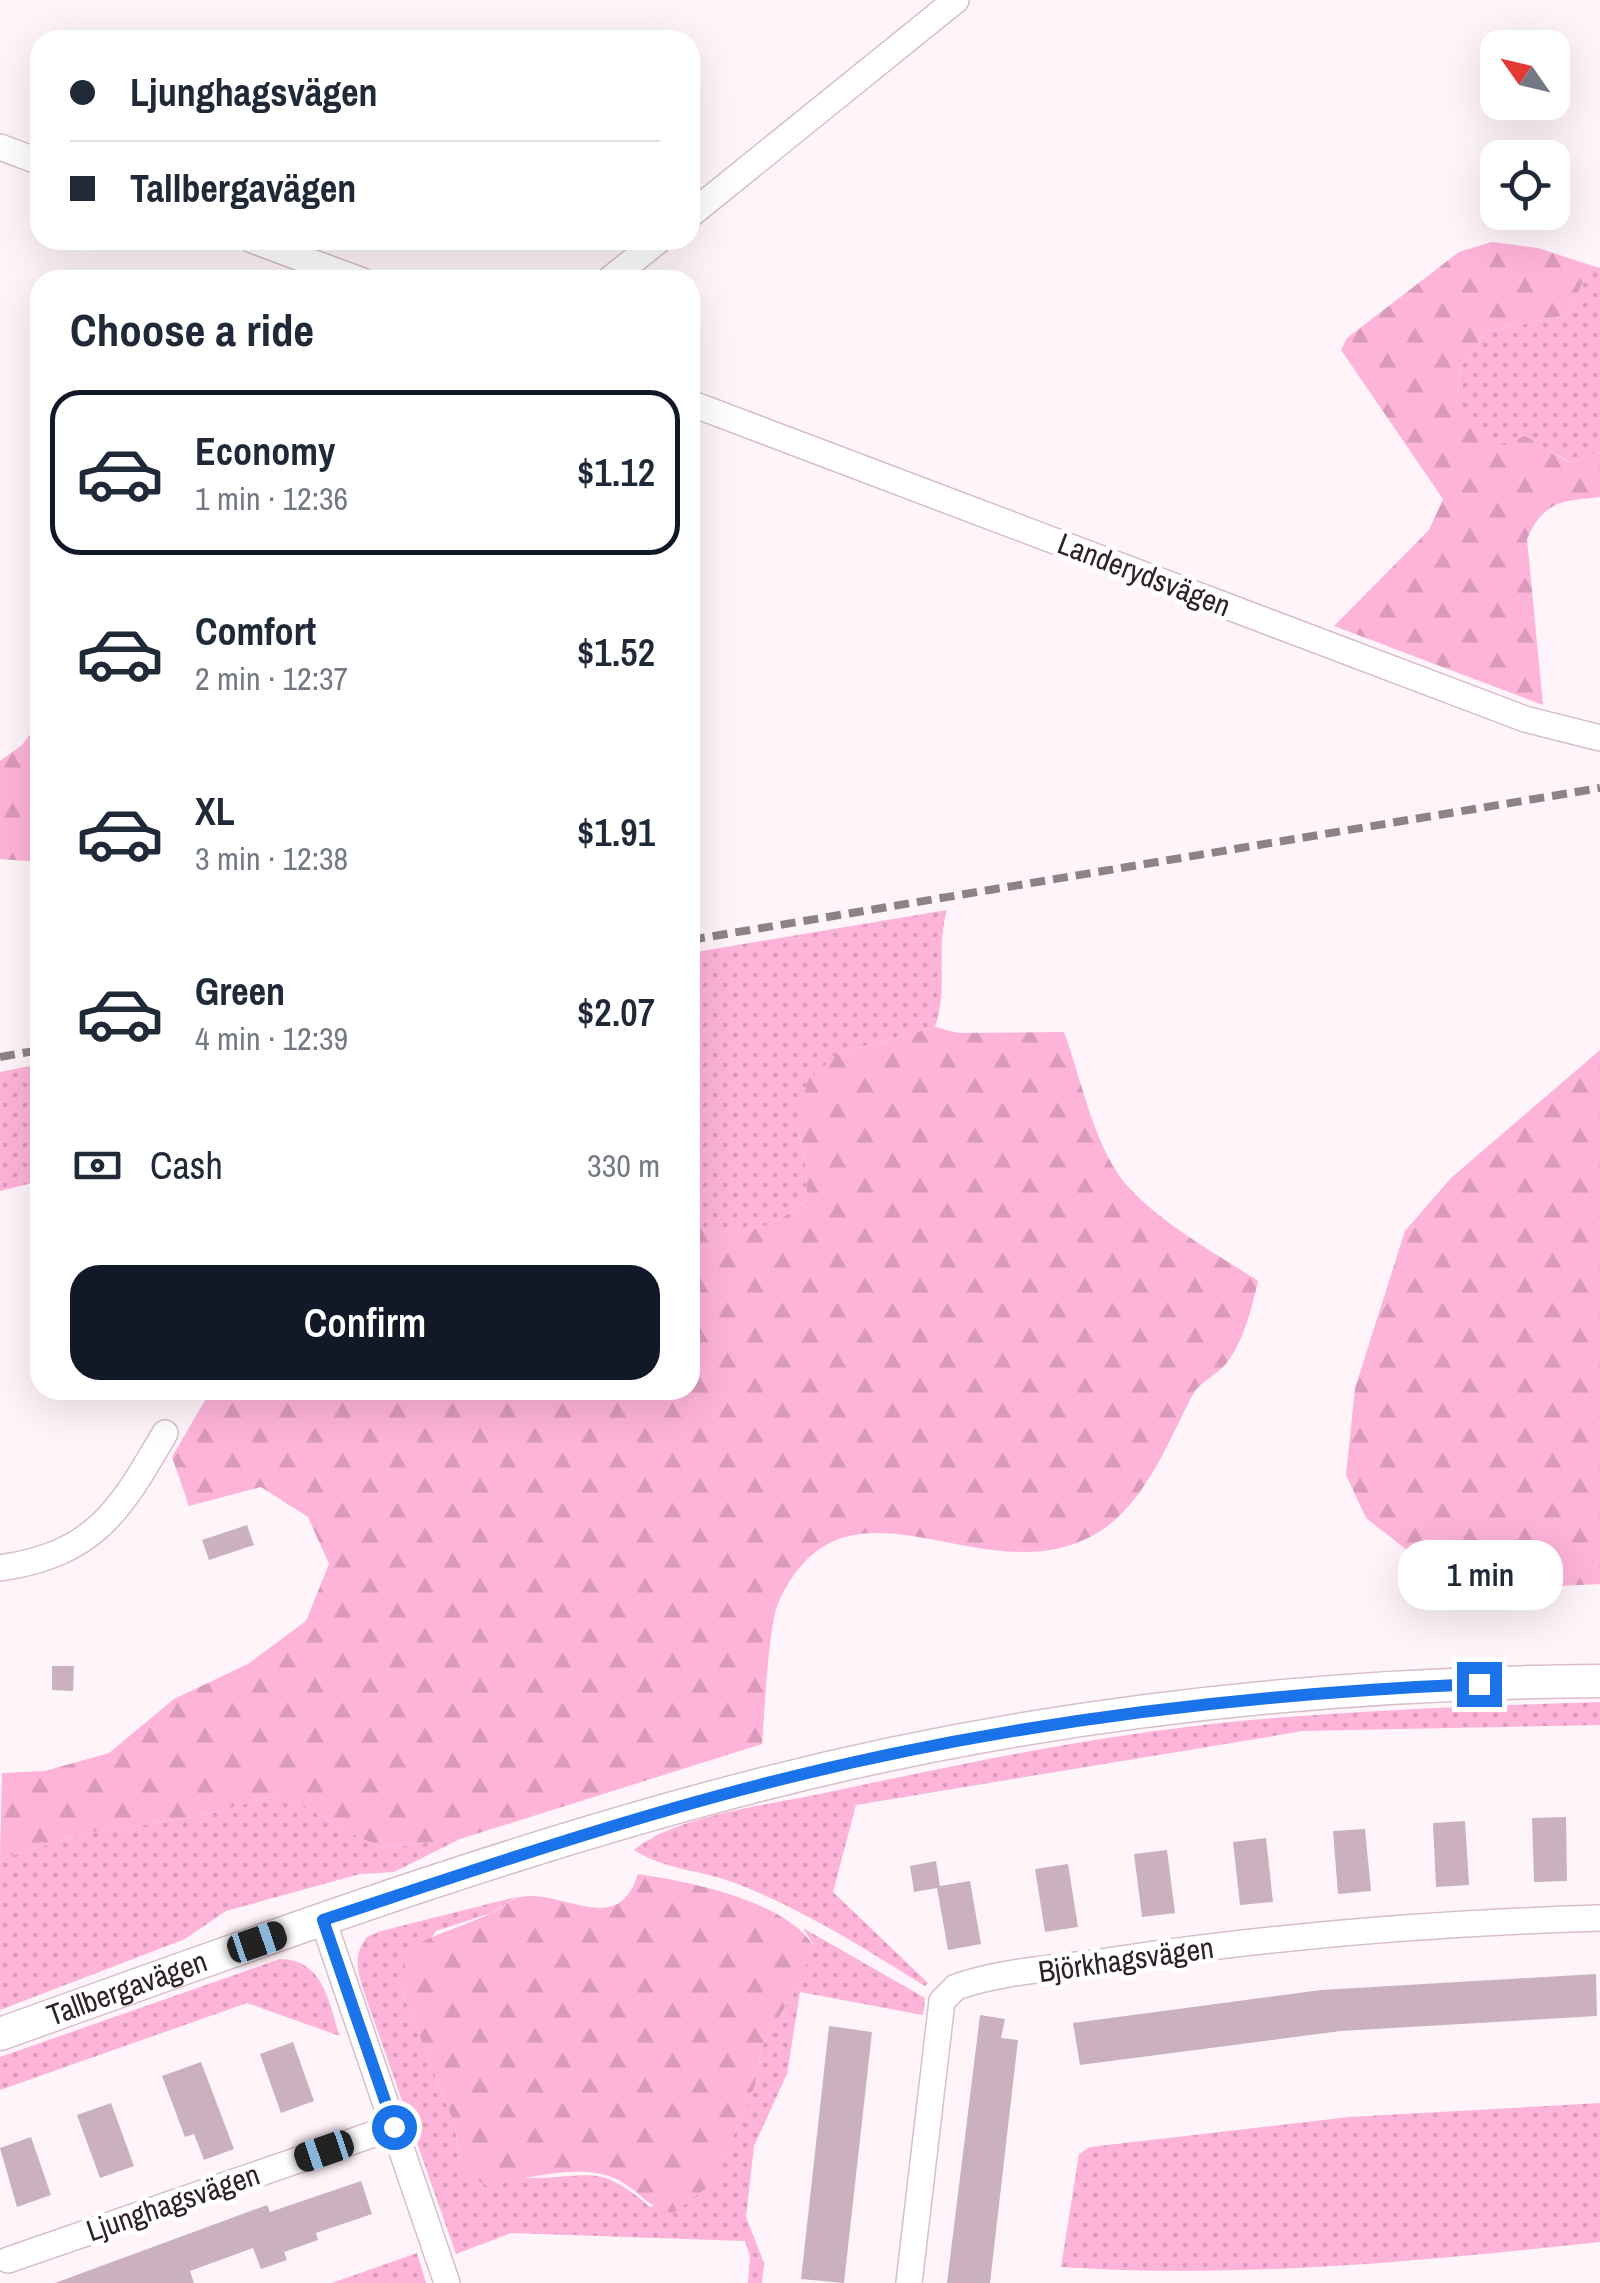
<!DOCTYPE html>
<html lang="en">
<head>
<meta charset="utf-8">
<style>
  :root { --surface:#fff; --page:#f2f2f3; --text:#1f2937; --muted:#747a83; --line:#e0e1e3; --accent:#111827 }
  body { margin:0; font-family:"Archivo Narrow",sans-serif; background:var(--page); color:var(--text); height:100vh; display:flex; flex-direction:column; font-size:38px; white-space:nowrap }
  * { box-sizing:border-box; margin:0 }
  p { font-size:32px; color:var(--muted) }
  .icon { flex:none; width:55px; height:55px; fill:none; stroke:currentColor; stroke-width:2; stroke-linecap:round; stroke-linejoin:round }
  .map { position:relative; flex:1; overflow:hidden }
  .drawer { position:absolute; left:30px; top:270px; width:670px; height:1130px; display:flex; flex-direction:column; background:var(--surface); border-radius:30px; box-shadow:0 10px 40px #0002 }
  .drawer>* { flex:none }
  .hud { position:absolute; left:30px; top:30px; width:670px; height:220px; border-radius:30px; box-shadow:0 10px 40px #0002; display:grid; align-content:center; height:220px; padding:0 40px; background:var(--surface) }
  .needle { width:65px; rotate:304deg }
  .controls { position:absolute; left:1480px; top:30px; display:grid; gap:20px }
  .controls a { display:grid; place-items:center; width:90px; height:90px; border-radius:20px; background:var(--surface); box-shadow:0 10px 40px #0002; font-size:50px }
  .end { position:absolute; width:45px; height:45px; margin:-22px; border:12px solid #1a73e8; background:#fff; box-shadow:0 0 0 5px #fff }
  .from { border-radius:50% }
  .bubble { position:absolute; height:70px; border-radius:30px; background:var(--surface); box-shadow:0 10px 40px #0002; font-size:32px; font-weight:600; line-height:70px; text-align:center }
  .car { position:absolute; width:30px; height:60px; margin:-30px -15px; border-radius:12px; box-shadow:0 0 8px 2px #0007; background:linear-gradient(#222 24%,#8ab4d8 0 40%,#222 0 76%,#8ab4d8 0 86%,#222 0) }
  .hud b { display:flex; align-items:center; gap:35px; height:95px; font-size:38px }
  .hud b+b { border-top:2px solid var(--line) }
  .hud i { width:25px; height:25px; background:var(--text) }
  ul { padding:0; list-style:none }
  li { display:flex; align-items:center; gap:30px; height:165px; margin:0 20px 15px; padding:0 20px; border:5px solid transparent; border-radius:30px }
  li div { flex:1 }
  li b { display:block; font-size:38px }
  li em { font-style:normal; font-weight:600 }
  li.current { border-color:var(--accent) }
  li>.icon { width:90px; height:90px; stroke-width:1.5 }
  h2 { padding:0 40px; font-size:45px; line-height:120px }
  .pay { display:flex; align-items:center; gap:25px; height:110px; padding:0 40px; font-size:38px }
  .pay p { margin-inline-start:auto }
  .primary-button { display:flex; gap:20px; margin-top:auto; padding:20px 40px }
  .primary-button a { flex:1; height:115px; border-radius:30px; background:var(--accent); color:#fff; font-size:40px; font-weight:600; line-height:115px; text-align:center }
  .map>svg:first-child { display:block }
  .grass { fill:url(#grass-dots) }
  .forest { fill:url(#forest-firs) }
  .building { fill:#cbb1bd }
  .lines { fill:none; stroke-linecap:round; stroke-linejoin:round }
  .minor-casing { stroke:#d8beca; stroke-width:28 }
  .tertiary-casing { stroke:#d8beca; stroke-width:35 }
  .minor { stroke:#fff; stroke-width:25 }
  .tertiary { stroke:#fff; stroke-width:32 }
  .rail { stroke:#8d8287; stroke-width:8; stroke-dasharray:15 8; stroke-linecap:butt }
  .route { stroke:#1a73e8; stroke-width:12 }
  .labels { text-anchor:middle; stroke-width:10; stroke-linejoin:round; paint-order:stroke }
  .street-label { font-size:30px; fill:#2d2328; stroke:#fff }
</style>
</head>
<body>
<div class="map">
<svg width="1600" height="2283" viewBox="0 0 1600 2283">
  <defs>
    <pattern id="grass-dots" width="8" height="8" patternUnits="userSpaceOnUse" patternTransform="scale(2.5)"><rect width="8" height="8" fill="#feb3d9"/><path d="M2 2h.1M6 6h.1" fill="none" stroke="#da9aba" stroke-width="1.8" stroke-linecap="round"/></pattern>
    <pattern id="forest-firs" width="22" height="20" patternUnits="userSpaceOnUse" patternTransform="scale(2.5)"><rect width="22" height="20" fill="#feb3d9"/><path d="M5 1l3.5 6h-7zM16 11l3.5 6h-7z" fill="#da9aba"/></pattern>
  </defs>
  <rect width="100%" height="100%" fill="#fff4f9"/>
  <!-- grass -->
  <g class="grass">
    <path d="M1590,265L1600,268V452L1570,463C1534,437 1536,454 1501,447C1481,442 1467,416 1456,400L1460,366L1486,332L1569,314Z"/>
    <path d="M947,910C935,952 949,986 935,1027L840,1053L798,1127L807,1173L806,1200C770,1230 732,1245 690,1220V953Z"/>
    <polygon points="40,1064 40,1181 0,1191 0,1072"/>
    <path d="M1600,1702V1725L1303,1731L856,1805L833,1892L928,1983L925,1986C864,1948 803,1909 735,1883C702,1870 665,1870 634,1850C675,1816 767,1805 820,1794C955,1765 1092,1736 1230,1722C1353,1710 1476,1706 1600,1702Z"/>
    <polygon points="271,1797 307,1806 339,1828 383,1848 460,1839 394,1872 360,1874 226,1911 185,1939 0,2010 0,1859 86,1833 195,1817"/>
    <path d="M516,1897L491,1913L436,1931L399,1983L455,2126L459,2161C480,2166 506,2178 528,2178C590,2179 597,2161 650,2207L713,2183L755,2085L761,2048L796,1988L814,1945L803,1928L925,1998L923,2015L800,1992L787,2074L754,2146L746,2217L764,2263L762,2283H748L750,2256L745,2241L511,2233L456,2254L366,1998C359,1975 351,1958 367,1937L381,1931Z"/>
    <path d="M280,1959C324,1960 328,2001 340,2036L247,2003L0,2090V2057Z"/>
    <path d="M1600,2103V2242C1420,2261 1242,2279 1061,2267L1079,2154L1090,2147L1349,2117Z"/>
    <polygon points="417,2253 426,2283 332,2283"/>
  </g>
  <!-- forest -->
  <g class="forest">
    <path d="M1492,242L1538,248L1590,265L1569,314L1486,332L1460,366L1456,400L1479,432L1499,447L1525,436L1570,463L1600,452V497C1561,501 1544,501 1527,539L1543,705L1334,626L1429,530L1443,499L1341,350L1347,338L1459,252Z"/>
    <polygon points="40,721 40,862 0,859 0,761 22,745"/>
    <path d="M935,1027L958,1033L1064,1032C1082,1080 1095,1153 1131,1190C1167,1227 1215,1253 1258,1281C1252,1308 1243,1344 1225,1365C1215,1376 1199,1382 1192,1396C1167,1444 1143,1509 1092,1536C980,1596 846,1457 779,1601C768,1623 765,1715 762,1744L460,1839L383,1848L339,1828L307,1806L271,1797L195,1817L86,1833L0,1859L2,1773L45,1771L109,1753L174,1699L248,1664L306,1621L329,1564L308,1517L261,1487L189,1506L172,1457L211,1390H690V1220C732,1244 771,1230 806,1200L807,1173L798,1127L808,1079L840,1053Z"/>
    <polygon points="1600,1050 1600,1584 1519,1588 1453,1574 1412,1554 1366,1518 1346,1475 1355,1388 1405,1231 1451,1178"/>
    <path d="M638,1874C691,1882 783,1900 814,1946L796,1988L761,2048L755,2085L713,2183L673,2213C645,2206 642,2193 620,2181C584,2161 524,2179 487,2186L469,2175L459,2161L455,2126L399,1983L408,1950C436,1932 464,1927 493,1912C502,1908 510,1899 520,1897C564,1889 618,1939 638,1874Z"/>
  </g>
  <!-- building -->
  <g class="building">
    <polygon points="247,1525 254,1545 209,1560 202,1540"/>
    <polygon points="52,1666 74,1666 73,1691 52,1690"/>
    <polygon points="1566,1817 1567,1881 1534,1882 1532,1818"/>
    <polygon points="1465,1821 1469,1885 1436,1887 1433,1823"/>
    <polygon points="1365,1829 1371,1891 1338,1894 1333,1831"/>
    <polygon points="1266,1838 1273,1902 1240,1905 1233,1842"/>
    <polygon points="1167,1850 1175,1913 1142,1917 1134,1854"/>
    <polygon points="936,1861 940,1886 970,1881 981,1944 948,1950 937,1888 914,1892 910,1866"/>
    <polygon points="1068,1864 1078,1927 1045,1932 1035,1869"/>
    <polygon points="1596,1974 1597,2016 1341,2031 1080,2065 1073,2023 1321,1990"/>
    <polygon points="980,2015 1005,2019 1001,2038 1018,2040 990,2283 947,2283"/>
    <polygon points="829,2026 872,2032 844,2283 801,2279"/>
    <polygon points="293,2042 314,2101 281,2113 260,2054"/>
    <polygon points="201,2062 234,2149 204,2160 194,2134 185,2137 162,2076"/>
    <polygon points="111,2103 134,2166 100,2178 77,2115"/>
    <polygon points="31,2137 51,2195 17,2207 0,2148"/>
    <polygon points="361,2181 372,2214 316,2233 318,2240 284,2252 287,2260 261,2269 253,2248 190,2271 194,2283 55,2283 267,2205 270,2212"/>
  </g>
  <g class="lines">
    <defs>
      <g id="minor">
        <polyline points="0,147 40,162"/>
        <polyline points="690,215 956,0"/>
        <polyline points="252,240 360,280"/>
        <polyline points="609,280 659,240"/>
        <polyline points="690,403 1525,719 1600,738"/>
        <path d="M0,1568C96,1554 120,1510 165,1433"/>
        <polyline points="323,1920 447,2283"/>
        <polyline points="8,2260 394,2127"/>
        <path d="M909,2283L942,2001L956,1987C1005,1970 1062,1968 1114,1960C1275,1936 1437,1923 1600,1918"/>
      </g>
      <g id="tertiary">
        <path id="s1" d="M0,2034C252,1944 504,1850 763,1784C1035,1714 1320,1683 1600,1681"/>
      </g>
    </defs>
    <!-- minor casing -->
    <use href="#minor" class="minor-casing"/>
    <!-- tertiary casing -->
    <use href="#tertiary" class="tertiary-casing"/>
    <!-- minor -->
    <use href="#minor" class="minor"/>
    <!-- tertiary -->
    <use href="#tertiary" class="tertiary"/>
    <!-- rail -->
    <g class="rail">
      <polyline points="690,940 1600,788"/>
      <polyline points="0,1057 40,1050"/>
    </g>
  </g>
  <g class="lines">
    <!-- route -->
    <path class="route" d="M394,2127L323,1920C469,1872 614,1822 763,1784C995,1724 1240,1694 1479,1684"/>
  </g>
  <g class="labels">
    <!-- street labels -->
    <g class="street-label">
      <text transform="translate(1144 575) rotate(21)" y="10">Landerydsvägen</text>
      <text transform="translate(1126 1960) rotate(-8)" y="10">Björkhagsvägen</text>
      <text dy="10" stroke="none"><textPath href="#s1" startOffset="135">Tallbergavägen</textPath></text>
      <text transform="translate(173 2203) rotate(-19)" y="10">Ljunghagsvägen</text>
    </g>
  </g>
</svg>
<div class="controls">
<a><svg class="needle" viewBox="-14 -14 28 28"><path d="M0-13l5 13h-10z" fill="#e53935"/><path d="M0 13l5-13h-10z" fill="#747a83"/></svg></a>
<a><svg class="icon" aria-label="locate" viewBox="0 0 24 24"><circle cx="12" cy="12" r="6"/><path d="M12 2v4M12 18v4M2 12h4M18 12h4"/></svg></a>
</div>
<i class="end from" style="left:394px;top:2127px"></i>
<i class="end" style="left:1479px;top:1684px"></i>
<div class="bubble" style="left:1398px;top:1540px;width:165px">1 min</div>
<i class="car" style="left:257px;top:1942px;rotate:71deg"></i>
<i class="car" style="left:324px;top:2151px;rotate:251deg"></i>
<div class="hud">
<b><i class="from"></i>Ljunghagsvägen</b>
<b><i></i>Tallbergavägen</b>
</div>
<section class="drawer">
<h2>Choose a ride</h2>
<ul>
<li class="current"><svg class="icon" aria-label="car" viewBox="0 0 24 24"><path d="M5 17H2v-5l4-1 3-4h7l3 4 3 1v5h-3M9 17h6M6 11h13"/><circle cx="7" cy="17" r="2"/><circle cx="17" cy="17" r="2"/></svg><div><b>Economy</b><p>1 min · 12:36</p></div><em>$1.12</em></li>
<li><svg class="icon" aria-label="car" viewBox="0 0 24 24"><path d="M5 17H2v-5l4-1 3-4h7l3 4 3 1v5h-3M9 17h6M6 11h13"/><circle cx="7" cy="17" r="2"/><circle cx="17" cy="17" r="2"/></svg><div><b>Comfort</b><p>2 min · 12:37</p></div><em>$1.52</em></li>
<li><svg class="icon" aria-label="car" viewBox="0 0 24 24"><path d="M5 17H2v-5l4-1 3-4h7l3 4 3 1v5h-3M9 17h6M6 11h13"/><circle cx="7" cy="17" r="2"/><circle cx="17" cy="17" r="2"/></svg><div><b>XL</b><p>3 min · 12:38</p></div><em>$1.91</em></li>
<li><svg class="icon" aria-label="car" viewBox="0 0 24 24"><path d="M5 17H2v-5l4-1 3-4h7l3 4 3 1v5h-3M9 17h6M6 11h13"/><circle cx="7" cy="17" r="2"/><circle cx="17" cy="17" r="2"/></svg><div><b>Green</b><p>4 min · 12:39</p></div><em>$2.07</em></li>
</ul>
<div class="pay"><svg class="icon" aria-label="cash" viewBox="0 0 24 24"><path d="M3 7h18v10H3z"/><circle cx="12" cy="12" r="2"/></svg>Cash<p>330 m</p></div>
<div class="primary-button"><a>Confirm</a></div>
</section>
</div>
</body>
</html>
